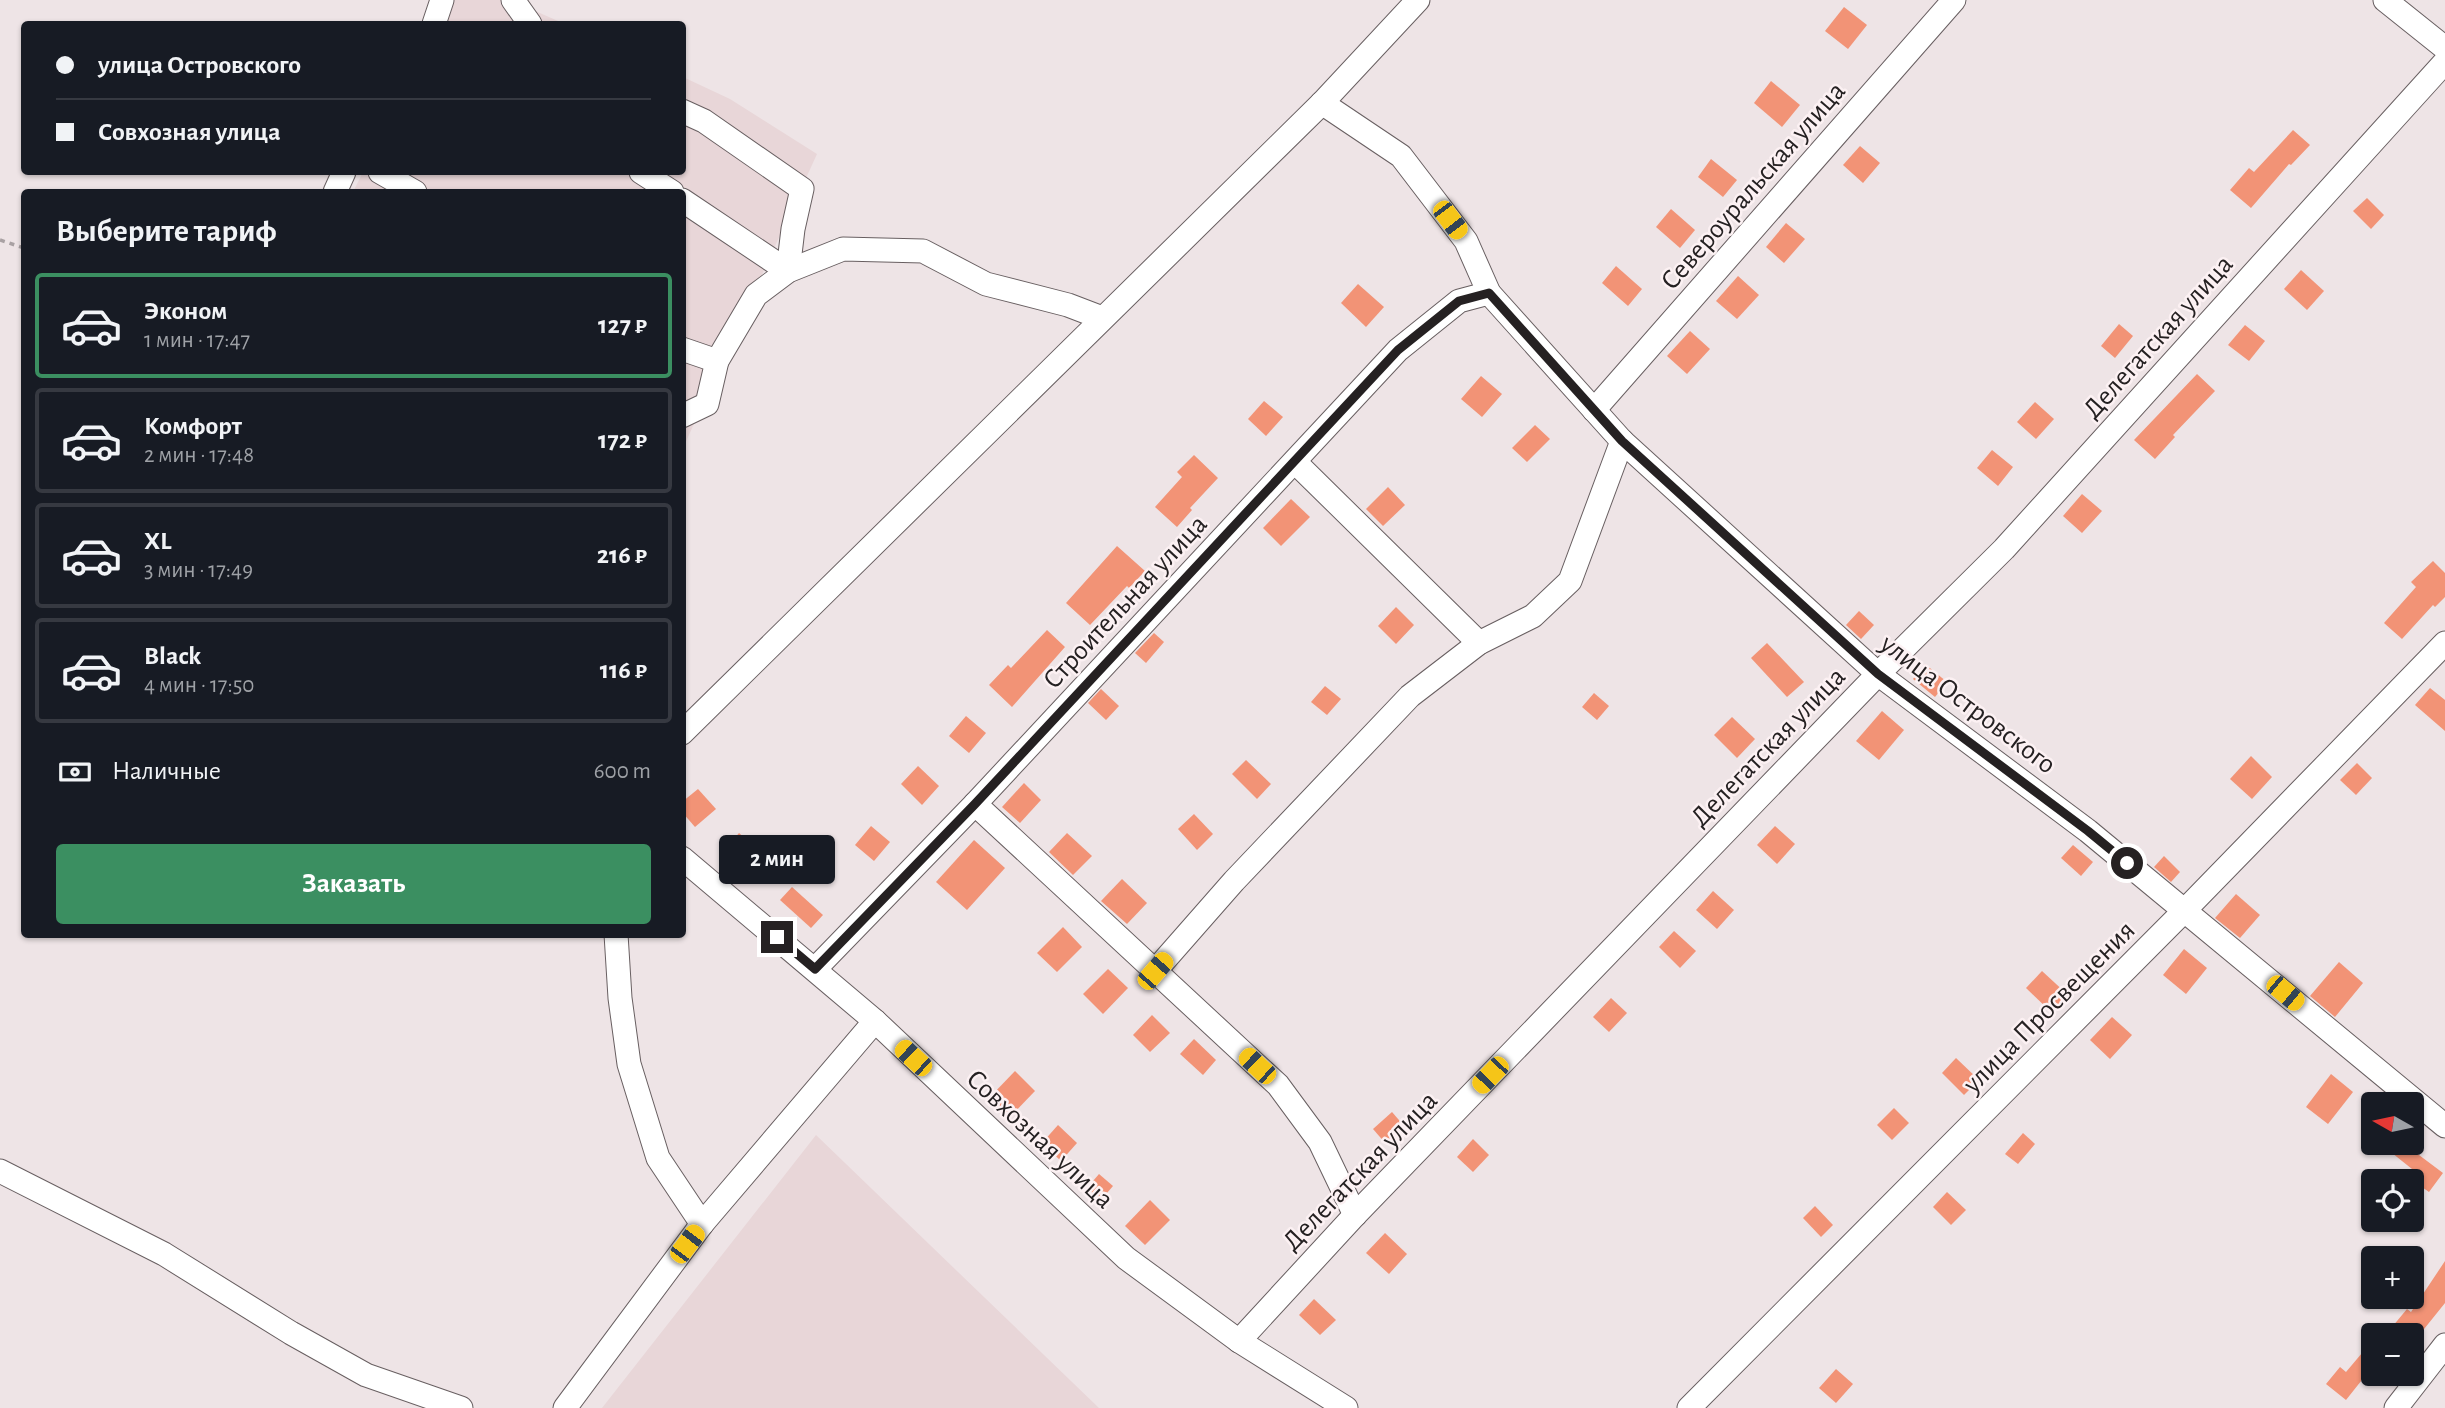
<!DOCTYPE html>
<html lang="ru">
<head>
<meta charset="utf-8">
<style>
  :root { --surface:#171b24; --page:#20242c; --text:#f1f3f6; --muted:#9ea1a6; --line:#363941; --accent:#3b8f61 }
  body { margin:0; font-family:"Alegreya Sans",sans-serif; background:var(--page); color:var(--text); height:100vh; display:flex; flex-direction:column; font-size:26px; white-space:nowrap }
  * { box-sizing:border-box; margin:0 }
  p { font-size:23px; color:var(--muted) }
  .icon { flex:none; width:38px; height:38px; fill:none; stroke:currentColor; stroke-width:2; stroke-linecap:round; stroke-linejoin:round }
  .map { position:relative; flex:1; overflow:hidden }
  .panel { position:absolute; left:21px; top:189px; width:665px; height:749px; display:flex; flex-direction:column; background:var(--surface); border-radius:7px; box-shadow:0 2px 5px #0004 }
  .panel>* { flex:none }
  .hud { position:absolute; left:21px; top:21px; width:665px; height:154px; border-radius:7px; box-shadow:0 2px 5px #0004; display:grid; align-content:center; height:154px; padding:0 35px; background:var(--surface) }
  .needle { width:46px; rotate:279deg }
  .fabs { position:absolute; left:2361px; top:1092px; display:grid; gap:14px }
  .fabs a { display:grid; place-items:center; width:63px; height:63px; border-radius:7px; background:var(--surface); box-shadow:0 2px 5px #0004; font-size:35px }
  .end { position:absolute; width:32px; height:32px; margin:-16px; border:9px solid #252122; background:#fff; box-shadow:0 0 0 4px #fff }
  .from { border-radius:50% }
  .bubble { position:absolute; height:49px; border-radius:7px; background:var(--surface); box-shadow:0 2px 5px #0004; font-size:23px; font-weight:600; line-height:49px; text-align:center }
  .car { position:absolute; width:21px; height:42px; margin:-21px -10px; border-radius:9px; box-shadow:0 0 5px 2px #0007; background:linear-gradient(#f5c518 24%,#345 0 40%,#f5c518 0 76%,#345 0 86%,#f5c518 0) }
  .hud b { display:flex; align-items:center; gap:24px; height:66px; font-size:26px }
  .hud b+b { border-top:2px solid var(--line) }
  .hud i { width:18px; height:18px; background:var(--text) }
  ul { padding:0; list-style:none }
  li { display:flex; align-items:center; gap:21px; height:105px; margin:0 14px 10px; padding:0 21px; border:4px solid var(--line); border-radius:7px }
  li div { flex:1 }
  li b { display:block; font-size:26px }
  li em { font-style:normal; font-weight:600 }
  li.selected { border-color:var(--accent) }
  li>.icon { width:63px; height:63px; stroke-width:1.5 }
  h2 { padding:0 35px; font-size:32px; line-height:84px }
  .pay { display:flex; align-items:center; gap:18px; height:77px; padding:0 35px; font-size:26px }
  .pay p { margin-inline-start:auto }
  .button { display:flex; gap:14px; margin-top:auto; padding:14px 35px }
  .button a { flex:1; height:80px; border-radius:7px; background:var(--accent); color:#fff; font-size:28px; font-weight:600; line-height:80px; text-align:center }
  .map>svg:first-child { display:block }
  .built { fill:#e8d6d8 }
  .building { fill:#f29376 }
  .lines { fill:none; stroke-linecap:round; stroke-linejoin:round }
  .minor-casing { stroke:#685f61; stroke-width:25 }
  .path { stroke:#a9a1a3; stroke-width:3.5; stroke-dasharray:5 5; stroke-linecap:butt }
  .minor { stroke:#fff; stroke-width:23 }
  .route { stroke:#252122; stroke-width:9 }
  .labels { text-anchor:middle; stroke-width:5; stroke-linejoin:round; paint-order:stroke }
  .street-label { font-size:28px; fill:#252122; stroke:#fcf1f3 }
</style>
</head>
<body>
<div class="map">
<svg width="2445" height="1408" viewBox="0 0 2445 1408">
  <rect width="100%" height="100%" fill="#eee4e6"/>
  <!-- built -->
  <g class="built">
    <polygon points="440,0 510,0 565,24 429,24"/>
    <polygon points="683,77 730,99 817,154 683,448 682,192 353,192 363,172 682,172"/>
    <polygon points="816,1135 1099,1408 602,1408"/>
  </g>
  <!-- building -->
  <g class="building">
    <polygon points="1844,7 1867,25 1848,49 1825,31"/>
    <polygon points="1771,81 1800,105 1782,127 1754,103"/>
    <polygon points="2293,130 2310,145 2291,165 2289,164 2251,208 2230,190 2249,168 2254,172"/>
    <polygon points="1860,146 1880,163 1863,183 1843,165"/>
    <polygon points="1711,159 1737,180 1723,197 1698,177"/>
    <polygon points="2367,198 2384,215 2371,229 2353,211"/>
    <polygon points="1671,209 1695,230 1680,248 1656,227"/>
    <polygon points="1786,223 1805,239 1784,263 1766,247"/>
    <polygon points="1616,266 1642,289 1628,306 1602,283"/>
    <polygon points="2301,270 2324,291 2307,310 2284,289"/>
    <polygon points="1738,276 1759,295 1737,319 1716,301"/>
    <polygon points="1358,284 1384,307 1366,327 1341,303"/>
    <polygon points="2119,324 2133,336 2115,358 2101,346"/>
    <polygon points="2245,325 2265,341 2249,361 2228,345"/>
    <polygon points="1690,331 1710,349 1687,374 1667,356"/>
    <polygon points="2197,374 2215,391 2173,435 2175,437 2155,459 2134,440"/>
    <polygon points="1481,376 1502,394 1482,417 1461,399"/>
    <polygon points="1264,401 1283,417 1266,436 1248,419"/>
    <polygon points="2035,402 2054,419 2036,439 2017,422"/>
    <polygon points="1535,425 1550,439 1527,462 1512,448"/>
    <polygon points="1992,450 2013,467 1998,486 1977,468"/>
    <polygon points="1194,455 1218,478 1190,508 1192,510 1177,527 1155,507 1182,477 1177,472"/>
    <polygon points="1388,487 1405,505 1383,526 1366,509"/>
    <polygon points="2082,494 2102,511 2082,533 2063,516"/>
    <polygon points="1291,499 1310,517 1281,546 1263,528"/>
    <polygon points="1117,546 1145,571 1129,588 1127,586 1090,625 1066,603"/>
    <polygon points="2433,561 2445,573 2445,597 2435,607 2433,605 2402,639 2384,623 2416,587 2411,582"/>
    <polygon points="1396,607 1414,625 1396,644 1378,626"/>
    <polygon points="1859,611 1874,625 1861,639 1846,625"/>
    <polygon points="1047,630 1065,647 1012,707 989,685 1008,665 1011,668"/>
    <polygon points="1154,633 1164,642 1146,663 1135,653"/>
    <polygon points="1767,643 1804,682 1787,697 1751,658"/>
    <polygon points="1925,664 1947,682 1935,697 1913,679"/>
    <polygon points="1325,686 1341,699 1327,715 1311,702"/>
    <polygon points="2430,688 2445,700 2445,731 2415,705"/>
    <polygon points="1101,689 1119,706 1106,720 1088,703"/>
    <polygon points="1594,693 1609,706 1597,720 1582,707"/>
    <polygon points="1882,711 1904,730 1879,760 1856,741"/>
    <polygon points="966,716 986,733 969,753 949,736"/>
    <polygon points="1732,717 1755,739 1737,758 1714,735"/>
    <polygon points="2251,756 2272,777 2252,799 2230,779"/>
    <polygon points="1246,760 1271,784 1257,799 1232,774"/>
    <polygon points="2357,763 2372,778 2356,795 2340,780"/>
    <polygon points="918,766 939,786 922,805 901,784"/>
    <polygon points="1024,783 1041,800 1020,823 1002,807"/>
    <polygon points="698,789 716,809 695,827 682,812 682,802"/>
    <polygon points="1194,814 1213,834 1197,850 1178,829"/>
    <polygon points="871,826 890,842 874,861 855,845"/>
    <polygon points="1775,826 1795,844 1777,864 1757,845"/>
    <polygon points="739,833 755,847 739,865 723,852"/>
    <polygon points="1067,833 1092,856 1073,875 1049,852"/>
    <polygon points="974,840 1005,868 967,910 936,882"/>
    <polygon points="2073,845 2093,862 2081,876 2061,858"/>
    <polygon points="2164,856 2180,872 2171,882 2154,867"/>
    <polygon points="1122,879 1147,903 1127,924 1101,901"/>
    <polygon points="792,887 823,915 811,928 780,900"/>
    <polygon points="1713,891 1734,910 1717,929 1696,910"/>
    <polygon points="2236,894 2260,915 2240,938 2215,918"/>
    <polygon points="1063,927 1082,947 1057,972 1037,953"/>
    <polygon points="1674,931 1696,951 1680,968 1659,947"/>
    <polygon points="2184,949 2207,968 2186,994 2163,975"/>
    <polygon points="2339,962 2363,983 2335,1017 2310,996"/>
    <polygon points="1108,969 1128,988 1103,1014 1083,994"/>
    <polygon points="2042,971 2068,995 2051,1012 2026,988"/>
    <polygon points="1611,998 1627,1013 1609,1032 1593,1017"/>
    <polygon points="1152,1015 1170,1033 1150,1052 1133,1035"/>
    <polygon points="2112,1017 2132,1035 2110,1059 2090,1040"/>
    <polygon points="1194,1039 1216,1060 1203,1075 1180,1054"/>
    <polygon points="1956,1058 1979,1080 1964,1095 1942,1073"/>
    <polygon points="1015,1071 1035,1091 1010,1117 990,1097"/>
    <polygon points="2331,1074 2353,1092 2328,1124 2306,1107"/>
    <polygon points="1894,1108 1909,1123 1892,1140 1877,1125"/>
    <polygon points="1392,1112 1405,1127 1386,1144 1373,1129"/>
    <polygon points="1058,1125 1077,1143 1061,1161 1042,1143"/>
    <polygon points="2023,1133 2035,1144 2018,1164 2005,1154"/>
    <polygon points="1473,1139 1489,1155 1473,1172 1457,1157"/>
    <polygon points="2392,1143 2403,1143 2443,1173 2429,1192 2412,1180 2417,1173 2387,1149"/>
    <polygon points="1099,1174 1113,1186 1101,1200 1087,1188"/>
    <polygon points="1947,1192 1966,1210 1951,1225 1933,1207"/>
    <polygon points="1150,1200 1170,1220 1145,1245 1125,1226"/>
    <polygon points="1815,1206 1833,1225 1821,1237 1803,1218"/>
    <polygon points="1385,1233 1407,1254 1389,1274 1366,1253"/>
    <polygon points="2445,1261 2445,1303 2412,1344 2412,1335 2401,1335 2392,1327 2407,1309 2411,1312"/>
    <polygon points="1314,1299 1336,1320 1320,1335 1299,1315"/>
    <polygon points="2373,1340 2373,1366 2346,1400 2326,1384 2340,1367 2346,1372"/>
    <polygon points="1836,1369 1853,1384 1836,1403 1819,1388"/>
  </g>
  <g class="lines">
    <defs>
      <g id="minor">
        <polyline points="513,0 530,24"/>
        <polyline points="2385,0 2445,48"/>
        <polyline points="434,24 442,0"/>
        <polyline points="1322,103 1401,156 1466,241 1489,293 1622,441 1878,674 2088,831 2445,1126"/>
        <polyline points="682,111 704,121 802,189 793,229 788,271 682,200"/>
        <polyline points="380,172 415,192"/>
        <polyline points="641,172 672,192"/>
        <polyline points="335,192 344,172"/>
        <polyline points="682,349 717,361"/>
        <polyline points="1594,410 1954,0"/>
        <polyline points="682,416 707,404 717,361 756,295 788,271 843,249 923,251 986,284 1068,305 1102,318"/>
        <polyline points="1295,462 1479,643"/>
        <polyline points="682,733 1322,103 1418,0"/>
        <polyline points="975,804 1278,1085 1320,1142 1355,1215"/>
        <polyline points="682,858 875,1021 1126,1258 1239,1341 1346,1408"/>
        <polyline points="616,934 620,998 629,1064 658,1158 702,1224"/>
        <polyline points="815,969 975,804 1398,350 1459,301 1489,293"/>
        <polyline points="1155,971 1234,881 1410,696 1479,643 1533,616 1570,581 1622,441"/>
        <polyline points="0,1171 164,1254 291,1333 366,1375 461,1408"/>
        <polyline points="1239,1341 1355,1215 1878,674 2004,549 2445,62"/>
        <polyline points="565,1408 702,1224 875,1021"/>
        <polyline points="1689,1408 2185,910 2445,643"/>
        <polyline points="2396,1408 2445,1345"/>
      </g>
    </defs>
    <!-- minor casing -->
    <use href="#minor" class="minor-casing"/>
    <!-- path -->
    <polyline class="path" points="0,240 24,248"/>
    <!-- minor -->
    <use href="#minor" class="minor"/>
  </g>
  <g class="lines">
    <!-- route -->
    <polyline class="route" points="777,937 815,969 975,804 1398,350 1459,301 1489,293 1622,441 1878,674 2088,831 2127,863"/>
  </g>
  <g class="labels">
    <!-- street labels -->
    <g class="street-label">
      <text transform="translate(1752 185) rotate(-49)" y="10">Североуральская улица</text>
      <text transform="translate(2157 336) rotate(-48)" y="10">Делегатская улица</text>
      <text transform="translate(1124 601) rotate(-47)" y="10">Строительная улица</text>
      <text transform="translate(1969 703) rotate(37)" y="10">улица Островского</text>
      <text transform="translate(1767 746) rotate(-46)" y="10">Делегатская улица</text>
      <text transform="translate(2048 1006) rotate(-45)" y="10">улица Просвещения</text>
      <text transform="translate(1041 1138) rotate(43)" y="10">Совхозная улица</text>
      <text transform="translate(1359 1170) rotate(-46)" y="10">Делегатская улица</text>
    </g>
  </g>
</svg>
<div class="fabs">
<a><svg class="needle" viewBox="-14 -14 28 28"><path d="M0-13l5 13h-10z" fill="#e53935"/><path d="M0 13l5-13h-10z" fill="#9ea1a6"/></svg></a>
<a><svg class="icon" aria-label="locate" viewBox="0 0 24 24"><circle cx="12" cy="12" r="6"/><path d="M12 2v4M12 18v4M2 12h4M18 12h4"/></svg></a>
<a>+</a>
<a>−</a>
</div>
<i class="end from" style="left:2127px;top:863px"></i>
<i class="end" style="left:777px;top:937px"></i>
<div class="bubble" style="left:719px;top:835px;width:116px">2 мин</div>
<i class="car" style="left:1450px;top:220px;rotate:143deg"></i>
<i class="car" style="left:1155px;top:971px;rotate:41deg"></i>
<i class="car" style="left:2285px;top:993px;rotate:130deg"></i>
<i class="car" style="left:913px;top:1058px;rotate:313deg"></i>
<i class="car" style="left:1257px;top:1066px;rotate:313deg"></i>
<i class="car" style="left:1490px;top:1075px;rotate:224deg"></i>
<i class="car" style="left:687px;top:1244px;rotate:37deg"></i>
<div class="hud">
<b><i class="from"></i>улица Островского</b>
<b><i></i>Совхозная улица</b>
</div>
<section class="panel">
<h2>Выберите тариф</h2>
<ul>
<li class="selected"><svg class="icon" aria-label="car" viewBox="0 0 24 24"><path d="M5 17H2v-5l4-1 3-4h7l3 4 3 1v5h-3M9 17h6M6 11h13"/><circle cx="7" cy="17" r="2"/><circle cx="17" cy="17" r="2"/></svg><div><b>Эконом</b><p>1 мин · 17:47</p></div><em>127 ₽</em></li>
<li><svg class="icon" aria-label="car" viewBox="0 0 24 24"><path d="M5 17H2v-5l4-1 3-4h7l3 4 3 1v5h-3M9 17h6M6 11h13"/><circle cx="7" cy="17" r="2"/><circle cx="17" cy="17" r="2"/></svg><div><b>Комфорт</b><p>2 мин · 17:48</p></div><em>172 ₽</em></li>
<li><svg class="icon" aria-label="car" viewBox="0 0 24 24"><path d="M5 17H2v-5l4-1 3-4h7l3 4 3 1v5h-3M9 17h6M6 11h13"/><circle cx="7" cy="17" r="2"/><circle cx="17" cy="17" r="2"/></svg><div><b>XL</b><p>3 мин · 17:49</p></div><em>216 ₽</em></li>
<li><svg class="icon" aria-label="car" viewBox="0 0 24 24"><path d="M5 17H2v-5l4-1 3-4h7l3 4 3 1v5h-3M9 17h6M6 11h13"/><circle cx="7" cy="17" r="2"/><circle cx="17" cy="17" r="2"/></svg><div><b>Black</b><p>4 мин · 17:50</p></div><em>116 ₽</em></li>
</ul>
<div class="pay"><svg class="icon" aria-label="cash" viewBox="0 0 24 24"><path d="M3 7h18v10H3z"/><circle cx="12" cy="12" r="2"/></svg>Наличные<p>600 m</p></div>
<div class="button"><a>Заказать</a></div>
</section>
</div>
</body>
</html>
